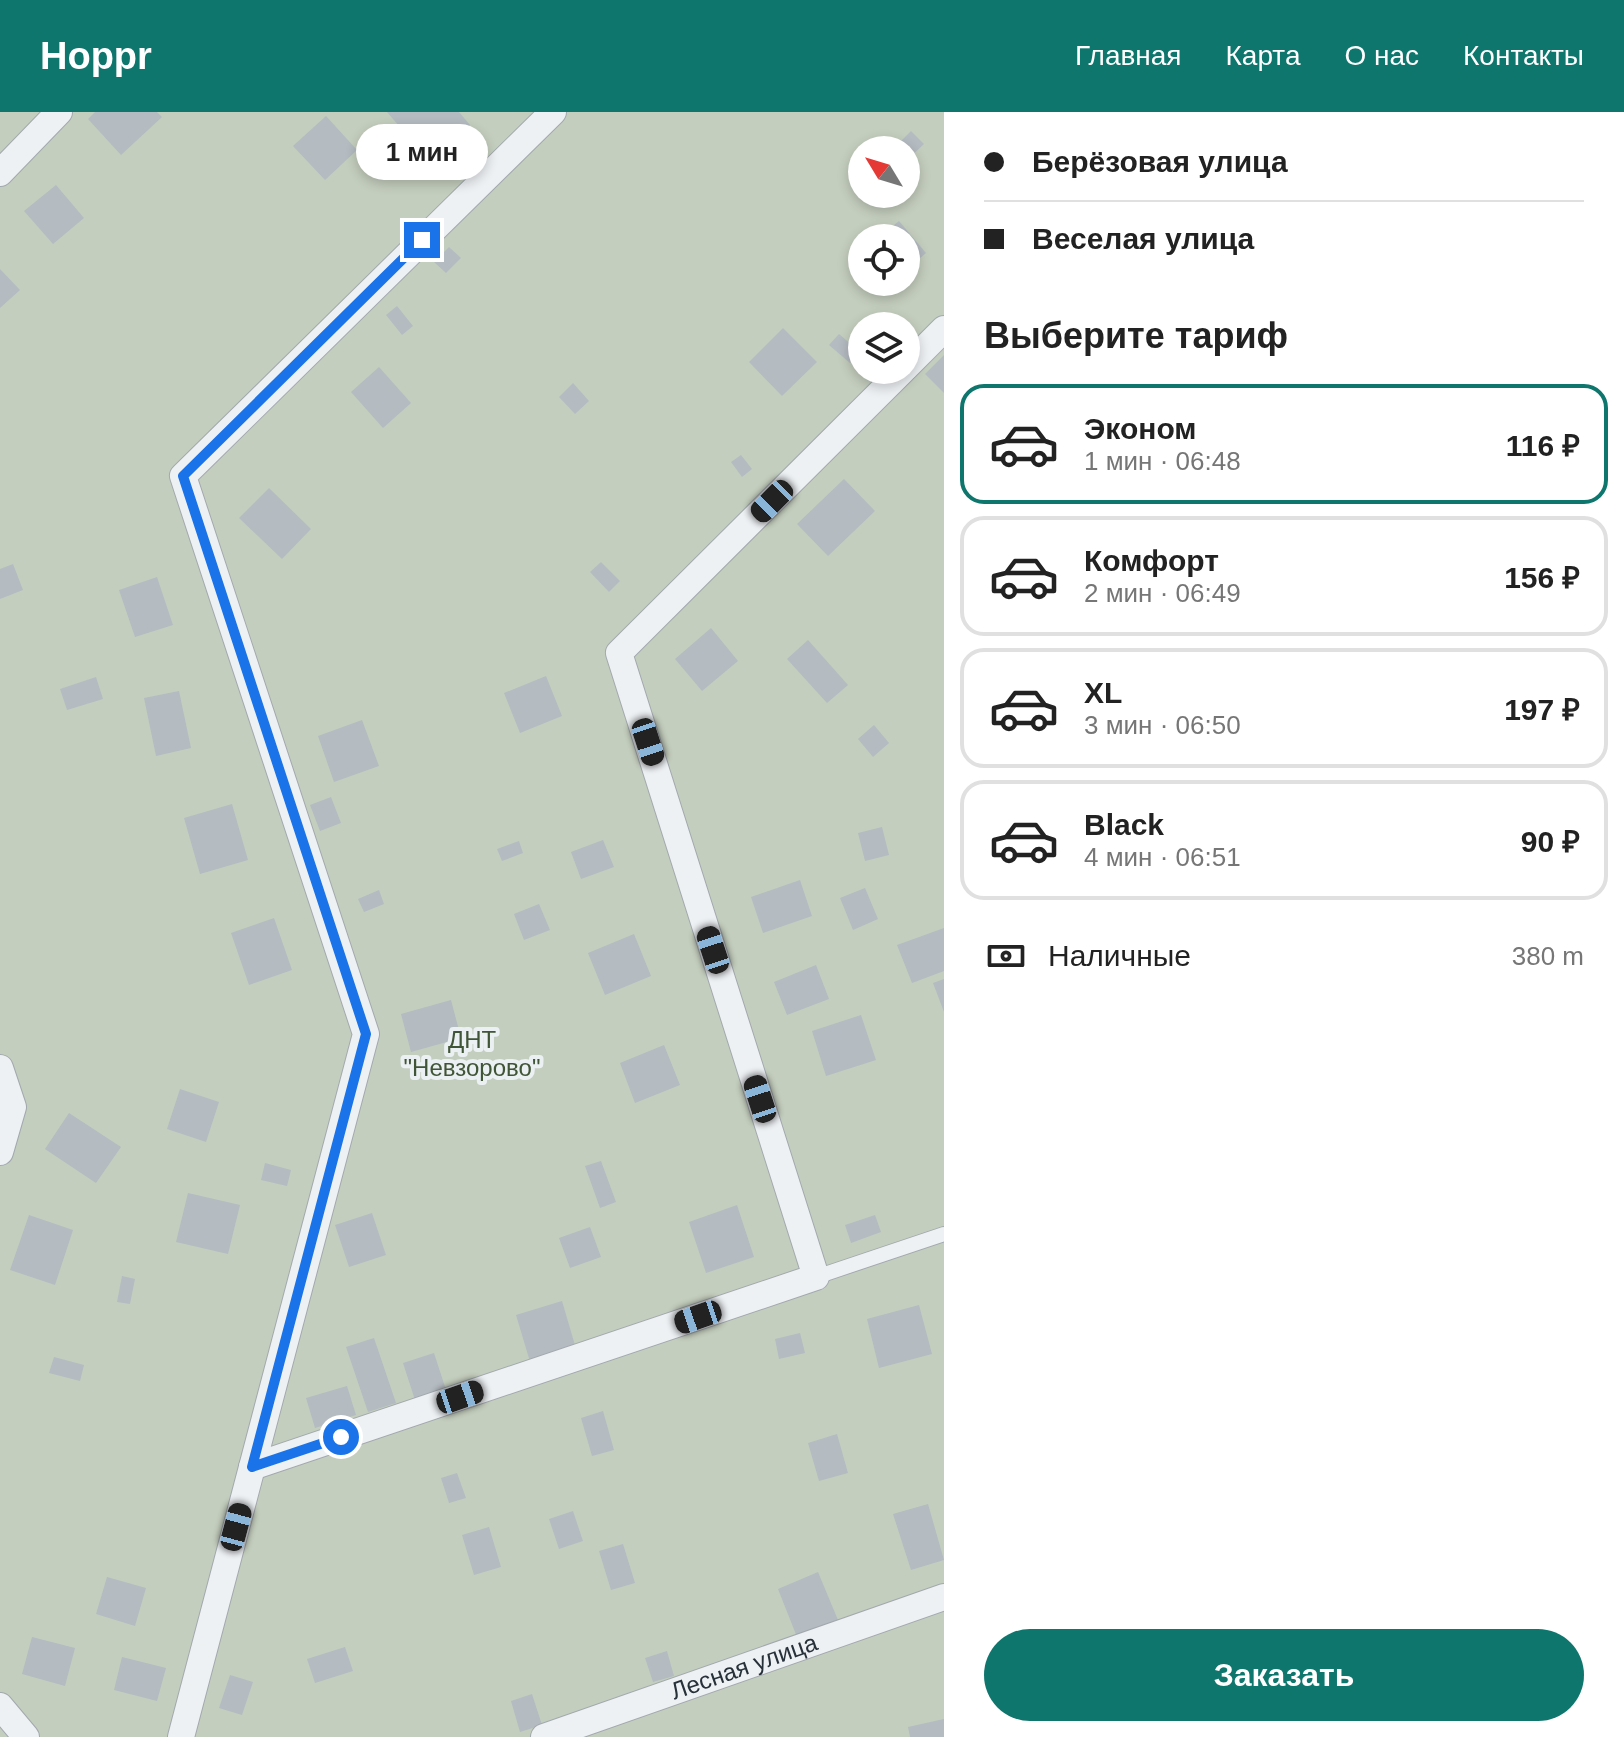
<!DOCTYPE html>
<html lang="ru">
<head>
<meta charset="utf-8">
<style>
  :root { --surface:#fff; --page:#f2f2f2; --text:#222; --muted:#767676; --line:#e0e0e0; --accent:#0f766e }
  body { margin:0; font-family:Helvetica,sans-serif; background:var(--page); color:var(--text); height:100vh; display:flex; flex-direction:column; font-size:30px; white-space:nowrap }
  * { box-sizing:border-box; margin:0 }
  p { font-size:26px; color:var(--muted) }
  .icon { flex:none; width:44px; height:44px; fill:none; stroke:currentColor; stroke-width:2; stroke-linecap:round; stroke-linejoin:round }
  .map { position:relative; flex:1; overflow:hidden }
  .side { display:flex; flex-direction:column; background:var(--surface); width:680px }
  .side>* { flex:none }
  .hud { display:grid; align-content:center; height:176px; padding:0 40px; background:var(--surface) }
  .needle { width:52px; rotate:308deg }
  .buttons { position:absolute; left:848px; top:24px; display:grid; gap:16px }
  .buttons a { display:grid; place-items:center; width:72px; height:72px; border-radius:50%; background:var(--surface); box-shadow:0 4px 12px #0003; font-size:40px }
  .end { position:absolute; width:36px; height:36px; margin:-18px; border:10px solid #1a73e8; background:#fff; box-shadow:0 0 0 4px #fff }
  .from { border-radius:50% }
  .bubble { position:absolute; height:56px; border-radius:28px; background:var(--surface); box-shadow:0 4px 12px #0003; font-size:26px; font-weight:700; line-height:56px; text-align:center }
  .car { position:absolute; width:24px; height:48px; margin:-24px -12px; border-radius:10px; box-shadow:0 0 6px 2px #0007; background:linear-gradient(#222 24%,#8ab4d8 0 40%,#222 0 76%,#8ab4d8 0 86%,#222 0) }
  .hud b { display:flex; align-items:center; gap:28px; height:76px; font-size:30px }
  .hud b+b { border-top:2px solid var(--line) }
  .hud i { width:20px; height:20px; background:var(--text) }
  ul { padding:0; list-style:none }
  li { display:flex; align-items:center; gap:24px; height:120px; margin:0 16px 12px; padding:0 24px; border:4px solid var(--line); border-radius:24px }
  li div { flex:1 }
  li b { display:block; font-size:30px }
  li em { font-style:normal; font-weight:700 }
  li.on { border-color:var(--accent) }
  li>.icon { width:72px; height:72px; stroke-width:1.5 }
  h2 { padding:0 40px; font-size:36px; line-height:96px }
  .pay { display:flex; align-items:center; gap:20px; height:88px; padding:0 40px; font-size:30px }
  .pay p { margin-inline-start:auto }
  .cta { display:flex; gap:16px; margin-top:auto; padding:16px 40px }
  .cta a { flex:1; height:92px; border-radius:48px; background:var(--accent); color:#fff; font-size:32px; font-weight:700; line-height:92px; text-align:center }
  header { display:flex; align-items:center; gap:48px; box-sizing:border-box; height:112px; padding:0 40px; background:var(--accent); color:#fff }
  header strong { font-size:38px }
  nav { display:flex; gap:44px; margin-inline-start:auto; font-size:28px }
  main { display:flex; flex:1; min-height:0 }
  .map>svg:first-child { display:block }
  .green { fill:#c4cebe; fill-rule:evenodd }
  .building { fill:#b4bbc1 }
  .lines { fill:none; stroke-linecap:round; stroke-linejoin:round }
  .service-casing { stroke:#a2a9ae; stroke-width:16 }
  .minor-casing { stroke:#a2a9ae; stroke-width:28 }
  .service { stroke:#eef1f4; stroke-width:14 }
  .minor { stroke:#eef1f4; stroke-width:26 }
  .route { stroke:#1a73e8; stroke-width:10 }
  .labels { text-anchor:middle; stroke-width:8; stroke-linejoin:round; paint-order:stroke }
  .park-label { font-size:24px; fill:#405436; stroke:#ebf0f3 }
  .street-label { font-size:24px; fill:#27313a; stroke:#ebf0f3 }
</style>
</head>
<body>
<header>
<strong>Hoppr</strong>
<nav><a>Главная</a><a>Карта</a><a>О нас</a><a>Контакты</a></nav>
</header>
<main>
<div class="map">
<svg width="944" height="1625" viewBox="0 0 944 1625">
  <rect width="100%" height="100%" fill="#dce1e5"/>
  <!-- green -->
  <path class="green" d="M0,0H944V1625H0ZM862,38H906V82H862ZM862,126H906V170H862ZM862,214H906V258H862Z"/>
  <!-- building -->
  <g class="building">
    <polygon points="95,0 157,0 162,5 121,43 88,7"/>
    <polygon points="387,0 459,0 470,13 429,49"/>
    <polygon points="326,4 357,38 325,68 293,34"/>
    <polygon points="911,19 924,32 906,49 906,38 892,38"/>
    <polygon points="56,73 84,106 53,132 24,99"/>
    <polygon points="899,109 926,141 906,158 906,126 878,126"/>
    <polygon points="449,135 461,146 446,161 434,150"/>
    <polygon points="0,157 20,178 0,196"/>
    <polygon points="397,194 413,214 402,223 386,203"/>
    <polygon points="783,216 817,250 782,284 749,250"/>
    <polygon points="839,222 860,240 850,251 829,233"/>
    <polygon points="944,243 944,281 925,262"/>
    <polygon points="379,255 411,291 383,316 351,280"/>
    <polygon points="573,271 589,289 575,302 559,285"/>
    <polygon points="741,343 752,357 742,365 731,350"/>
    <polygon points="844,367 875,399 828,444 797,412"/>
    <polygon points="269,376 311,417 282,447 239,406"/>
    <polygon points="601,450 620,469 609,480 590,460"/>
    <polygon points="13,452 23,478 0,487 0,457"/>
    <polygon points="157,465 173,513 135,525 119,478"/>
    <polygon points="711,516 738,549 702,579 675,547"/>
    <polygon points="808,528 848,573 827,591 787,547"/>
    <polygon points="546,564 562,604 520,621 504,581"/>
    <polygon points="96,565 103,587 67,598 60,577"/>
    <polygon points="179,579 191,636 156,644 144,586"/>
    <polygon points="362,608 379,654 334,670 318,624"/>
    <polygon points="874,613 889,631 873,645 858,627"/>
    <polygon points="331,685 341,711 320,719 310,693"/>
    <polygon points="232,692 248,748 200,762 184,706"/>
    <polygon points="882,715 889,743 865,749 858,721"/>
    <polygon points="603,728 614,755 581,767 571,740"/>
    <polygon points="519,729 523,741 502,749 497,737"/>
    <polygon points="800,768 812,804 763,821 751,785"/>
    <polygon points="865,776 878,807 853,818 840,786"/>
    <polygon points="379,778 384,792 364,800 358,787"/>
    <polygon points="539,792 550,818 524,828 514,802"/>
    <polygon points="274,806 292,858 249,873 231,821"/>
    <polygon points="944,816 944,859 912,871 897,833"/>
    <polygon points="634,822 651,864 605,883 588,841"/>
    <polygon points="816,853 829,887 787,903 774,870"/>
    <polygon points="944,867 944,900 933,871"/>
    <polygon points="451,888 461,926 411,940 401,902"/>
    <polygon points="861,903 876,948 826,964 812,919"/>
    <polygon points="664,933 680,973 635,991 620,951"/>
    <polygon points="180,977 219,990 206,1030 167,1017"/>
    <polygon points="69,1001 121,1035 96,1071 45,1037"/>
    <polygon points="601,1049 616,1090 600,1096 585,1054"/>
    <polygon points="265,1051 291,1058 287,1074 261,1068"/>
    <polygon points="188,1081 240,1093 228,1142 176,1130"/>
    <polygon points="737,1093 754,1145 706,1161 689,1110"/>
    <polygon points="372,1101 386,1143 349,1155 335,1113"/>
    <polygon points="29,1103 73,1118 55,1173 10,1158"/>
    <polygon points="875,1103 881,1120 851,1131 845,1113"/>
    <polygon points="590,1115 601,1145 570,1156 559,1126"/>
    <polygon points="122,1164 135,1167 130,1192 117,1190"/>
    <polygon points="562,1189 577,1240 531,1253 516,1203"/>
    <polygon points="919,1193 932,1242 879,1256 867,1207"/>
    <polygon points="800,1221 805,1241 779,1247 775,1227"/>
    <polygon points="374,1226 396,1291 368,1300 346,1235"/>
    <polygon points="434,1241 446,1278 415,1288 403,1251"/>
    <polygon points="54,1245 84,1253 80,1269 49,1261"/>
    <polygon points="347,1274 356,1303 315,1316 306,1286"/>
    <polygon points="603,1299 614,1338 592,1344 581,1306"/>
    <polygon points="837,1322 848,1361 819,1369 808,1331"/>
    <polygon points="457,1361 466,1386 449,1391 441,1366"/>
    <polygon points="928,1392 944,1448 911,1458 893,1402"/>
    <polygon points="573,1399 583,1429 559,1437 549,1407"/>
    <polygon points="489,1415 501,1455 474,1463 462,1423"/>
    <polygon points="623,1432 635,1471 611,1478 599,1439"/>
    <polygon points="818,1460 838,1508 797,1525 778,1477"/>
    <polygon points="107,1465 146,1476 135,1514 96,1502"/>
    <polygon points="32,1525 75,1536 65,1574 22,1562"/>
    <polygon points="345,1535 353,1559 315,1571 307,1547"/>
    <polygon points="667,1539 674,1564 653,1570 645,1546"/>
    <polygon points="122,1545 166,1556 157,1589 114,1578"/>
    <polygon points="230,1563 253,1570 242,1603 219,1596"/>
    <polygon points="532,1582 542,1613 520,1620 511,1589"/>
    <polygon points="944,1607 944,1625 910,1625 908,1615"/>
  </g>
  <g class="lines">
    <defs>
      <polyline id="service" points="816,1165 944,1122"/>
      <g id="minor">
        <polyline points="0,61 59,0"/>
        <polyline points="906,255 944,217"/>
        <polyline points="0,956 13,995 0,1040"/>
        <polyline points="252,1355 816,1165 619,541 903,258"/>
        <polyline points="0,1594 26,1625"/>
        <polyline points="181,1625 366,922 183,364 553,0"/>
        <path id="s1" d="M544,1625L944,1485"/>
      </g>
    </defs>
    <!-- service casing -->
    <use href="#service" class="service-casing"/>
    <!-- minor casing -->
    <use href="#minor" class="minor-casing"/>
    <!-- service -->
    <use href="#service" class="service"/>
    <!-- minor -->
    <use href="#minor" class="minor"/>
  </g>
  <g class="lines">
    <!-- route -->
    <polyline class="route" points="341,1325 252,1355 366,922 183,364 422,128"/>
  </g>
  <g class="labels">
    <!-- park labels -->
    <g class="park-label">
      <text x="472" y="936">ДНТ<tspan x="472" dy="28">"Невзорово"</tspan></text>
    </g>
    <!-- street labels -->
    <g class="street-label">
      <text dy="8" stroke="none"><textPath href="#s1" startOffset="212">Лесная улица</textPath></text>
    </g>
  </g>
</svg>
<div class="buttons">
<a><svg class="needle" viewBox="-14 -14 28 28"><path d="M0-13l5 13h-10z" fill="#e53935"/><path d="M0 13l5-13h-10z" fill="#767676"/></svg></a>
<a><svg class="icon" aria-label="locate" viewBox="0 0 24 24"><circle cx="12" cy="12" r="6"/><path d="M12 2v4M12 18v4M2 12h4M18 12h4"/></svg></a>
<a><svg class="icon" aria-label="layers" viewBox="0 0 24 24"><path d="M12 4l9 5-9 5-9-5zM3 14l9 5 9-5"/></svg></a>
</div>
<i class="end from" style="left:341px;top:1325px"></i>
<i class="end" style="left:422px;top:128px"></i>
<div class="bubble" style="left:356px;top:12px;width:132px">1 мин</div>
<i class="car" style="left:772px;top:389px;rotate:225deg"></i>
<i class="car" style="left:648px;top:630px;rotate:162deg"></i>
<i class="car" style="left:713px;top:838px;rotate:342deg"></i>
<i class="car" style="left:760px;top:987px;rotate:342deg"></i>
<i class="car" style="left:698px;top:1205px;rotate:251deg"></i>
<i class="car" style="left:460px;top:1285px;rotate:71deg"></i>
<i class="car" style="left:236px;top:1415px;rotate:15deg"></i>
</div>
<section class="side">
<div class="hud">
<b><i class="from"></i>Берёзовая улица</b>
<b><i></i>Веселая улица</b>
</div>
<h2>Выберите тариф</h2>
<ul>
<li class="on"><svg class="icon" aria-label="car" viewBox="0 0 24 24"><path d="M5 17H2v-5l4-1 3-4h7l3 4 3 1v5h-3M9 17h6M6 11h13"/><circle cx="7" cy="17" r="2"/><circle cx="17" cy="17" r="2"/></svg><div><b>Эконом</b><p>1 мин · 06:48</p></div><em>116 ₽</em></li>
<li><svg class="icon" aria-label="car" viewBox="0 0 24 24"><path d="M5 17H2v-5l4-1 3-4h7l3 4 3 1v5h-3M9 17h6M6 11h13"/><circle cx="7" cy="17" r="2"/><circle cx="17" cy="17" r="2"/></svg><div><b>Комфорт</b><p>2 мин · 06:49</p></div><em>156 ₽</em></li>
<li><svg class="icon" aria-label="car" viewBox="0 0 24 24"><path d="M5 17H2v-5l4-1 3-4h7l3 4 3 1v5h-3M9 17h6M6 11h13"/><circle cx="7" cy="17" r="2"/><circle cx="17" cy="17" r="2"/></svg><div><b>XL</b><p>3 мин · 06:50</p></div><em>197 ₽</em></li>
<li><svg class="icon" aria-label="car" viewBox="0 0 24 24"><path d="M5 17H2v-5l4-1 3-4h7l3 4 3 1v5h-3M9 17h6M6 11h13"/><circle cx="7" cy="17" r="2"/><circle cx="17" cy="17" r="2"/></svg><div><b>Black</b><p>4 мин · 06:51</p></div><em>90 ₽</em></li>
</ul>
<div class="pay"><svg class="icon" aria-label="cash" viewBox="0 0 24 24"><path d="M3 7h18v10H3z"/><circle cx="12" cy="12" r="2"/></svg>Наличные<p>380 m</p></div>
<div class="cta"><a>Заказать</a></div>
</section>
</main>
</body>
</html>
